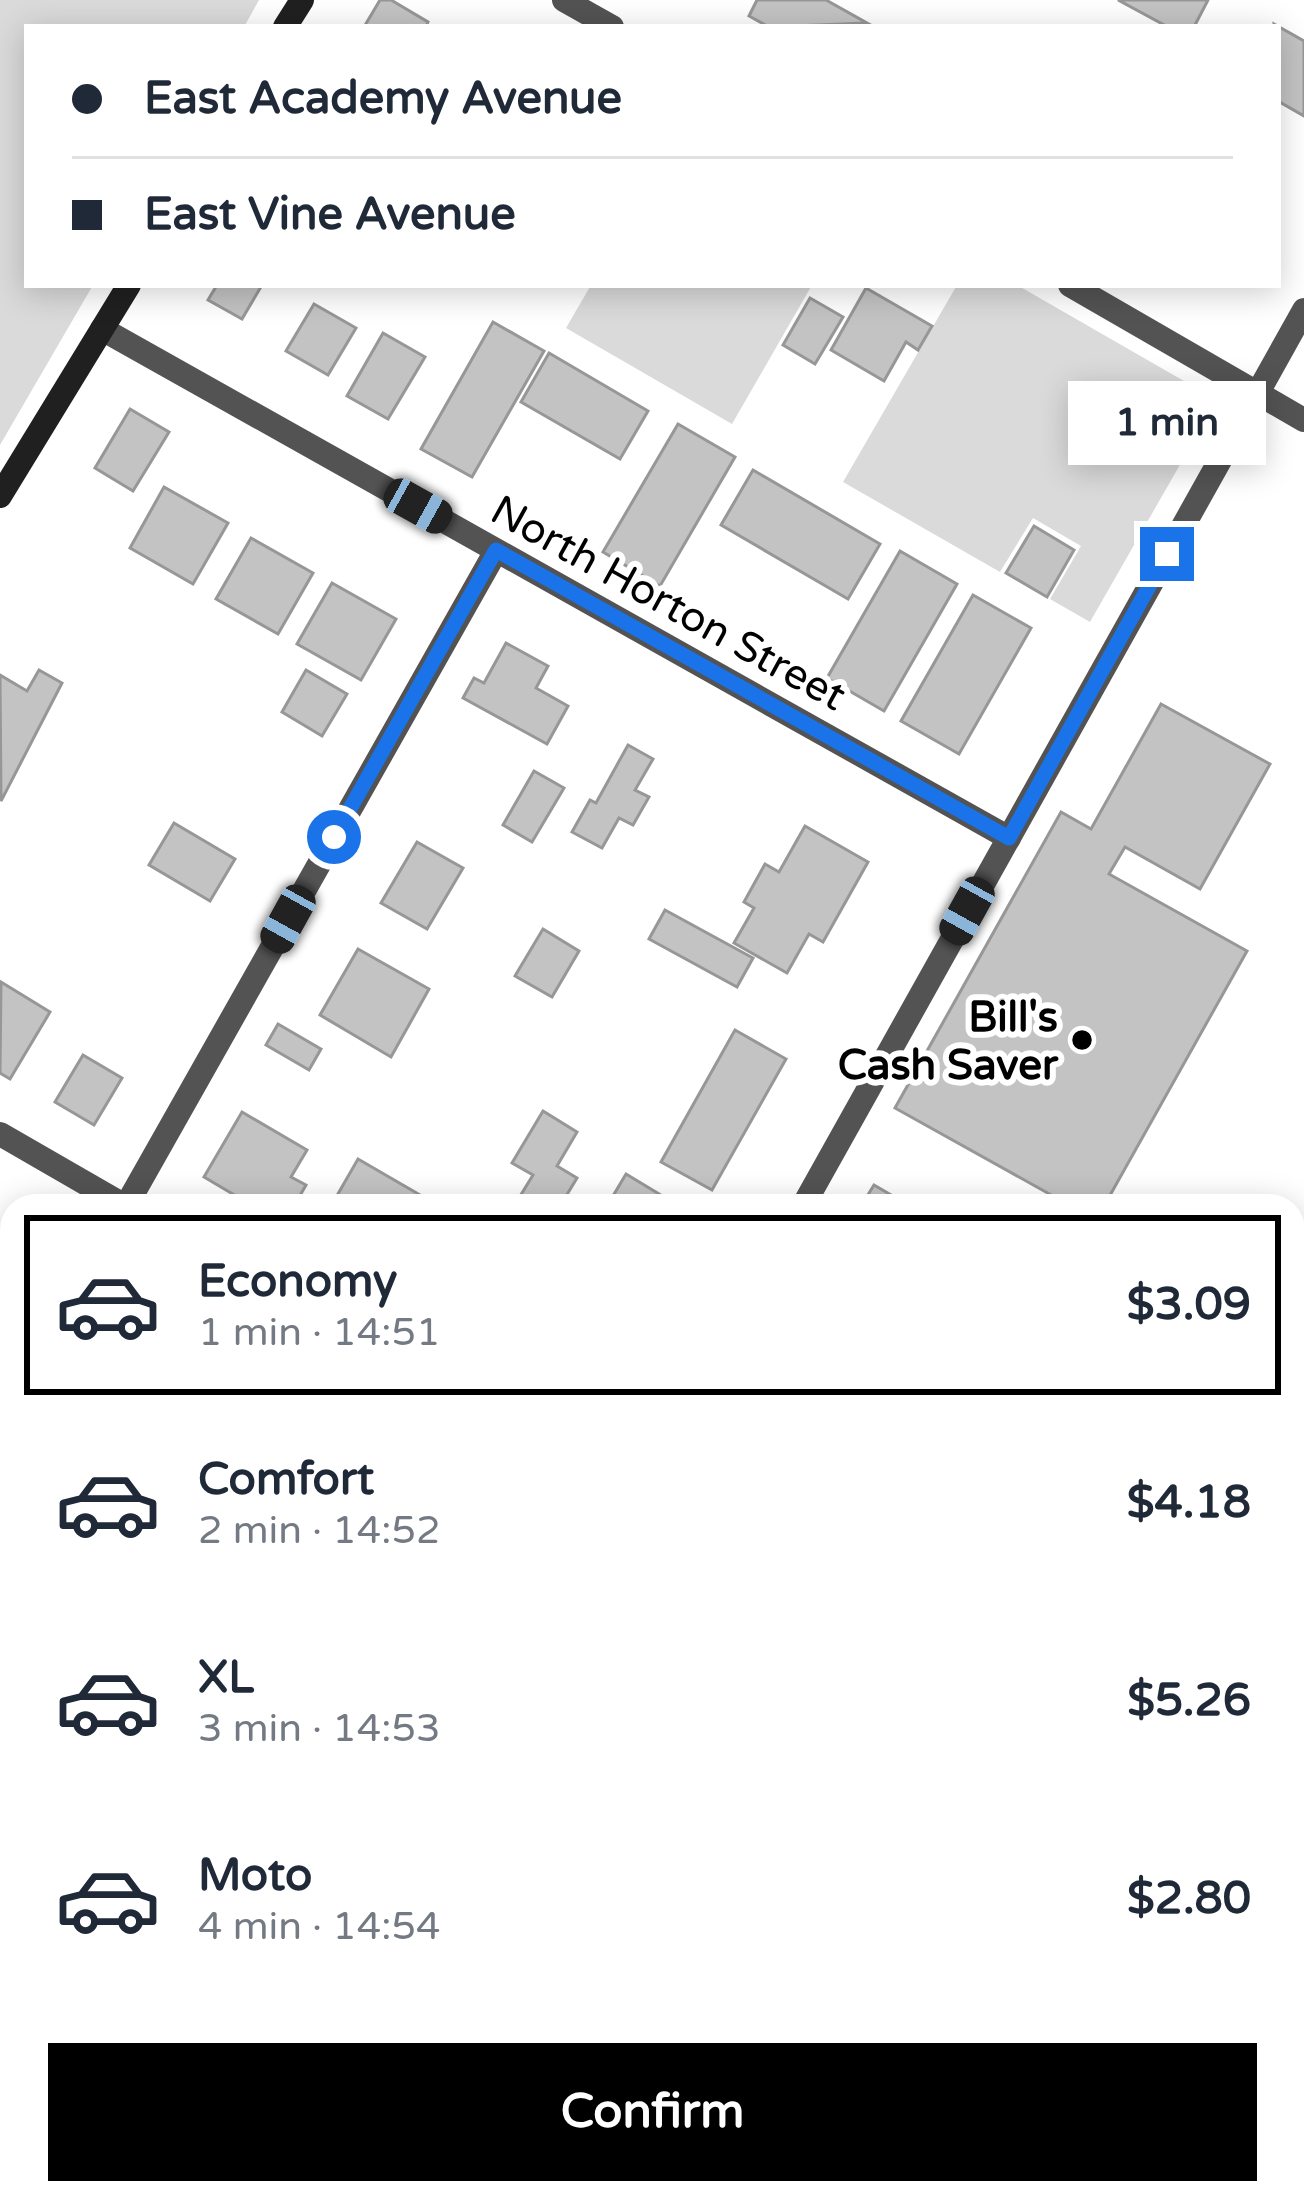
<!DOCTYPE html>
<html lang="en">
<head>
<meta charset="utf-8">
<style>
  :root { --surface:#fff; --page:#f6f6f7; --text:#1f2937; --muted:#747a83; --line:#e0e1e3; --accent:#000 }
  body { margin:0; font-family:"Varela Round",sans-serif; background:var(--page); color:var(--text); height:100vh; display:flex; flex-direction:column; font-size:45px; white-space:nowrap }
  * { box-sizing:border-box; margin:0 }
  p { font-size:39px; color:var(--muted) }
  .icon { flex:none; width:66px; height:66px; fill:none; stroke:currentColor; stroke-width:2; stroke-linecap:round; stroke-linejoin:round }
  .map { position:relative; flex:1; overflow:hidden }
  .details { position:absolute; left:0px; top:1194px; width:1305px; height:1011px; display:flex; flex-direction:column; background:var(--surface); border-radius:36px 36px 0 0; box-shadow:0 6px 30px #0003 }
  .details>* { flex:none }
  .top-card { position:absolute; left:24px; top:24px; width:1257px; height:264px; border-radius:0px; box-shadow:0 6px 30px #0003; display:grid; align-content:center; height:264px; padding:0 48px; background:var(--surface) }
  .end { position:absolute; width:54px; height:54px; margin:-27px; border:15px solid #1a73e8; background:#fff; box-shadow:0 0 0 6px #fff }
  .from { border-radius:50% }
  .bubble { position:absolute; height:84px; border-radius:0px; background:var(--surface); box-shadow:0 6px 30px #0003; font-size:39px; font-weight:800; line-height:84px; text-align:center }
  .car { position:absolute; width:36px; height:72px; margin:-36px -18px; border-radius:15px; box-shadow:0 0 9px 3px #0007; background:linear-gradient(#222 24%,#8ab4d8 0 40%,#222 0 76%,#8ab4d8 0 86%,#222 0) }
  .top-card b { display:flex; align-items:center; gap:42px; height:114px; font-size:45px }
  .top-card b+b { border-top:3px solid var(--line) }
  .top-card i { width:30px; height:30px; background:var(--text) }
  ul { padding:21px 0 0; list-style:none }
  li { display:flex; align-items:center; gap:36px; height:180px; margin:0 24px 18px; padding:0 24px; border:6px solid transparent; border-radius:0px }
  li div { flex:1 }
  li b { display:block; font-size:45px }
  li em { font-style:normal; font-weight:800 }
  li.on { border-color:var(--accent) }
  li>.icon { width:108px; height:108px; stroke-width:1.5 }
  .primary-button { display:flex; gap:24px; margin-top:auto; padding:24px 48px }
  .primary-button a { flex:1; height:138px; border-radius:0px; background:var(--accent); color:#fff; font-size:48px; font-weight:800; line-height:138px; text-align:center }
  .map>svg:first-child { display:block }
  .green { fill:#dadada }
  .building { fill:#c3c3c3; stroke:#979797; stroke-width:3 }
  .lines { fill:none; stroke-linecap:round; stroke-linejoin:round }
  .primary-casing { stroke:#dbdbdb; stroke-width:36 }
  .street { stroke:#535353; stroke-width:24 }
  .secondary { stroke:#202020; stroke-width:24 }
  .primary { stroke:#000; stroke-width:30 }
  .route { stroke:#1a73e8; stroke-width:15 }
  .poi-dot { fill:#000; stroke:#fff; stroke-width:4.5 }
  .labels { text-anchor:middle; stroke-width:12; stroke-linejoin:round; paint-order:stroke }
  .street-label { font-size:42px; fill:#000; stroke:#fff }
  .poi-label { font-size:42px; font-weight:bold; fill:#000; stroke:#fff; text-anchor:end }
</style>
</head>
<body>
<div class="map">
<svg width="1304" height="2203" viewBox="0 0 1304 2203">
  <rect width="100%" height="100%" fill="#fff"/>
  <!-- green -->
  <g class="green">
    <polygon points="0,0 259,0 244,27 27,27 27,285 93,285 0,445"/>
    <polygon points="591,285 812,285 732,424 566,328"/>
    <polygon points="957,285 1017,285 1217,400 1090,622 1050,599 1081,546 1033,518 1000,572 843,482"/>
    <polygon points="12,1437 12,1850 0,1844 0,1458"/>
    <polygon points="285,2193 522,2193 540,2203 279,2203"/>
  </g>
  <!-- building -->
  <g class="building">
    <polygon points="380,0 391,0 428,22 426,27 364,27"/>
    <polygon points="757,0 826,0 867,23 769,27 749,16"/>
    <polygon points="1118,0 1208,0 1194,27 1168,27"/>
    <polygon points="1274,24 1304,41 1304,116 1278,101"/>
    <polygon points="217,285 262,285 242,319 208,300"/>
    <polygon points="866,288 932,326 918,350 906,342 884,381 831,350"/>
    <polygon points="810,298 843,317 815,364 783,345"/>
    <polygon points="314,304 356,328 328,375 286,351"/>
    <polygon points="493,322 544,351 472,477 421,449"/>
    <polygon points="383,333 425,357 388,419 347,396"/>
    <polygon points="549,353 648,411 620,459 521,402"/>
    <polygon points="130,409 169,432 133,491 95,468"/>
    <polygon points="678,424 735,457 660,586 603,552"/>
    <polygon points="753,470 880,544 848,599 721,525"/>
    <polygon points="164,487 228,523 193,584 130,548"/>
    <polygon points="1034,526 1074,550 1047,597 1006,573"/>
    <polygon points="251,538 313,573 278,634 216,599"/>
    <polygon points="900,551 957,584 884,711 827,678"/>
    <polygon points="332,583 396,619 361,680 297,644"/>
    <polygon points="973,595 1031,628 959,754 901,721"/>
    <polygon points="506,643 548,666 536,688 568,706 547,744 463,698 474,678 484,683"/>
    <polygon points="39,670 62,683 1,801 0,675 27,691"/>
    <polygon points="306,670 347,694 322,736 282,712"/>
    <polygon points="1161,704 1270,764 1200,889 1125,847 1109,874 1247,951 1104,1206 1071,1206 895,1108 1061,812 1091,829"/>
    <polygon points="628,745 653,759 635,790 649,797 633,825 619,818 602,848 572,832 590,800 596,803"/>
    <polygon points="534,771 564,788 532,842 503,825"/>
    <polygon points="174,823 235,859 210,901 149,865"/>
    <polygon points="805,826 868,862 823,942 809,934 787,973 734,943 754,908 744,902 765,864 779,872"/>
    <polygon points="417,842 463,868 427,929 381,903"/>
    <polygon points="665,910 753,958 737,987 649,939"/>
    <polygon points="543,929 579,951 552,997 515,976"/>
    <polygon points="358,949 429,989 391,1057 320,1015"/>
    <polygon points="1,982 50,1012 10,1079 0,1073"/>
    <polygon points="278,1024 321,1049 309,1070 266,1045"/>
    <polygon points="735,1030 786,1059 712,1190 661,1162"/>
    <polygon points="83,1055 122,1078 94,1125 55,1102"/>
    <polygon points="543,1111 577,1132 557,1166 577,1178 560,1206 514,1206 533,1175 512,1163"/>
    <polygon points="242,1112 307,1150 291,1177 306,1185 294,1206 259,1202 253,1206 204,1177"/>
    <polygon points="358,1159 439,1206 331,1206"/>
    <polygon points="626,1174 679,1206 607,1206"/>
    <polygon points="874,1185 910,1206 861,1206"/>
    <polygon points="1293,1718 1304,1724 1304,1761 1293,1781"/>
    <polygon points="1304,1797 1304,1844 1293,1837 1293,1816"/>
    <polygon points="85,2193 136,2193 154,2203 80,2203"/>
  </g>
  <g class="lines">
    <defs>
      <g id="primary">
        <polyline points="1293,1382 1304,1362"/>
        <polyline points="844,2203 849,2193"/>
      </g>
    </defs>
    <!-- primary casing -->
    <use href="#primary" class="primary-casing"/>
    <!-- street -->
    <g class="street">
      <polyline points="564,0 612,27"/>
      <polyline points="1070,285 1304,420"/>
      <polyline points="102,329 1009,838"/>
      <polyline points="0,1134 125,1206"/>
      <polyline points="126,1206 496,551"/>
      <polyline points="803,1206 1304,310"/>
      <polyline points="0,1428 12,1407"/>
      <polyline points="0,1860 12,1866"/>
      <polyline points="1293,1874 1304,1881"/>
      <polyline points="597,2193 615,2203"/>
      <polyline points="245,2203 251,2193"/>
    </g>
    <!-- secondary -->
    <g class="secondary">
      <polyline points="285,27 302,0"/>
      <polyline points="0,496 129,285"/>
    </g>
    <!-- primary -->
    <use href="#primary" class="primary"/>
  </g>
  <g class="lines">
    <!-- route -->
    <polyline class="route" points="334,837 496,550 1009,838 1167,554"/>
  </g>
  <!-- markers -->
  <circle class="poi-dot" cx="1082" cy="1040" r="12"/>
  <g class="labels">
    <!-- street labels -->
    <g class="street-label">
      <text transform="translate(669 602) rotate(29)" y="15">North Horton Street</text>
    </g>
    <!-- poi labels -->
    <g class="poi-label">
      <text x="1058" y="1031">Bill's<tspan x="1058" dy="48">Cash Saver</tspan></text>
    </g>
  </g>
</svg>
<i class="end from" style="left:334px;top:837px"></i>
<i class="end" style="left:1167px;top:554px"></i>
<div class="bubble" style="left:1068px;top:381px;width:198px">1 min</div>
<i class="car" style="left:418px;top:506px;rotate:119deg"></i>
<i class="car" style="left:967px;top:911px;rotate:209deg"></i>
<i class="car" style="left:288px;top:919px;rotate:209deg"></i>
<div class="top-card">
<b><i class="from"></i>East Academy Avenue</b>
<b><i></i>East Vine Avenue</b>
</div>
<section class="details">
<ul>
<li class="on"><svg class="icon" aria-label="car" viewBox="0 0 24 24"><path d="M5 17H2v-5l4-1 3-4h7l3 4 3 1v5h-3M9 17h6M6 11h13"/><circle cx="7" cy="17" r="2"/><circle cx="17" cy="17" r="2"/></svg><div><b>Economy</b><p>1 min · 14:51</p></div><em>$3.09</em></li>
<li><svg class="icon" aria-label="car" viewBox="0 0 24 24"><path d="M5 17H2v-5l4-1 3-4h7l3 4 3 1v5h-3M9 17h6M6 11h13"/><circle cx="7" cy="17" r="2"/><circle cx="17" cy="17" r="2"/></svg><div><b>Comfort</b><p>2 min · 14:52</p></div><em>$4.18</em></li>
<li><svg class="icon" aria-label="car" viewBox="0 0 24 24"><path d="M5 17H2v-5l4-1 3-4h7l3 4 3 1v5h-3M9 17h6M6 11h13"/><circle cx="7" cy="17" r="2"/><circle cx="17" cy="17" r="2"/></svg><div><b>XL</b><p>3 min · 14:53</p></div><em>$5.26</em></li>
<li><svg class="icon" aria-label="car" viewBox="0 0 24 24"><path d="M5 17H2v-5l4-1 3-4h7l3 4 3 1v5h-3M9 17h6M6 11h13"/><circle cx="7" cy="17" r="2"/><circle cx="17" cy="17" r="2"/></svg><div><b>Moto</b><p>4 min · 14:54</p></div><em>$2.80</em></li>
</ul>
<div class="primary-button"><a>Confirm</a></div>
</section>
</div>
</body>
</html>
